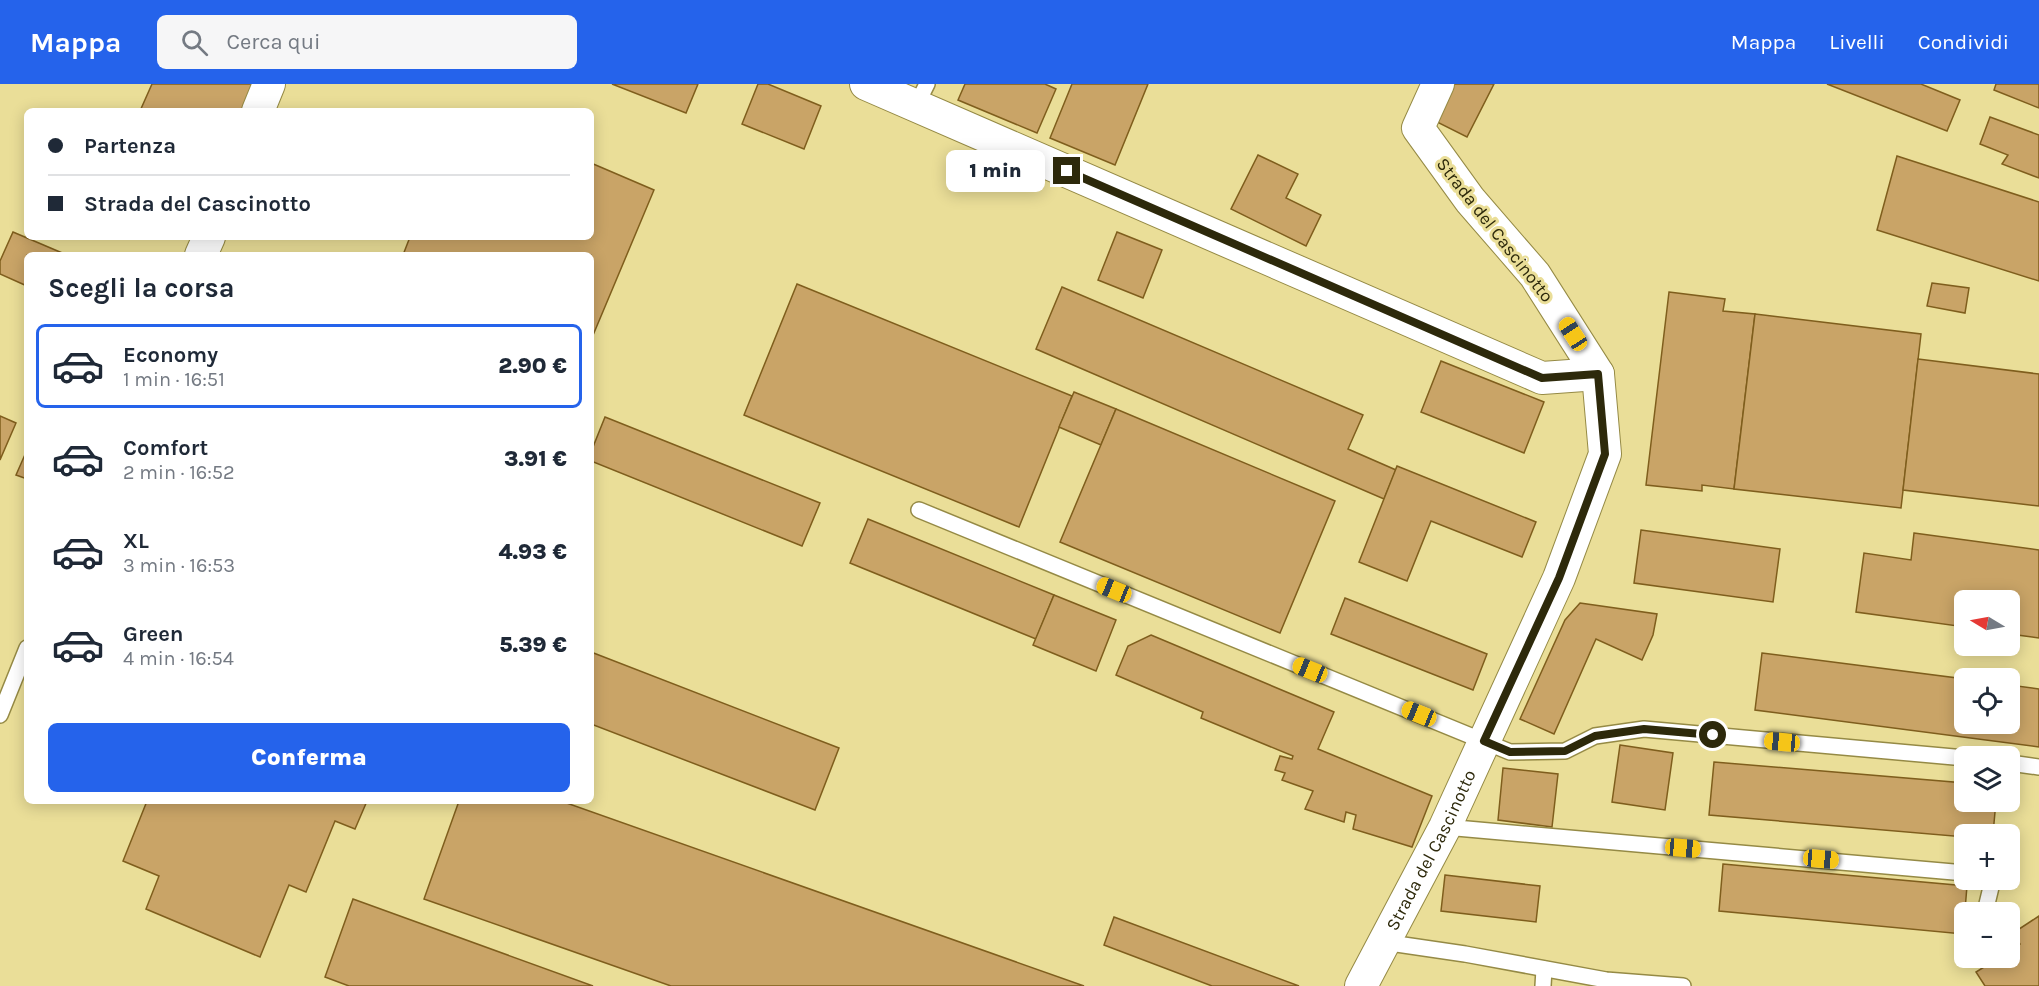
<!DOCTYPE html>
<html lang="it">
<head>
<meta charset="utf-8">
<style>
  :root { --surface:#fff; --page:#f6f6f7; --text:#1f2937; --muted:#747a83; --line:#e0e1e3; --accent:#2563eb }
  body { margin:0; font-family:Karla,sans-serif; background:var(--page); color:var(--text); height:100vh; display:flex; flex-direction:column; font-size:22px; white-space:nowrap }
  * { box-sizing:border-box; margin:0 }
  p { font-size:20px; color:var(--muted) }
  .icon { flex:none; width:33px; height:33px; fill:none; stroke:currentColor; stroke-width:2; stroke-linecap:round; stroke-linejoin:round }
  .map { position:relative; flex:1; overflow:hidden }
  .sheet { position:absolute; left:24px; top:168px; width:570px; height:552px; display:flex; flex-direction:column; background:var(--surface); border-radius:9px; box-shadow:0 3px 15px #0003 }
  .sheet>* { flex:none }
  .hud { position:absolute; left:24px; top:24px; width:570px; height:132px; border-radius:9px; box-shadow:0 3px 15px #0003; display:grid; align-content:center; height:132px; padding:0 24px; background:var(--surface) }
  .needle { width:39px; rotate:280deg }
  .buttons { position:absolute; left:1954px; top:506px; display:grid; gap:12px }
  .buttons a { display:grid; place-items:center; width:66px; height:66px; border-radius:9px; background:var(--surface); box-shadow:0 3px 15px #0003; font-size:30px }
  .end { position:absolute; width:27px; height:27px; margin:-14px; border:8px solid #2d290b; background:#fff; box-shadow:0 0 0 3px #fff }
  .from { border-radius:50% }
  .bubble { position:absolute; height:42px; border-radius:9px; background:var(--surface); box-shadow:0 3px 15px #0003; font-size:20px; font-weight:800; line-height:42px; text-align:center }
  .car { position:absolute; width:18px; height:36px; margin:-18px -9px; border-radius:8px; box-shadow:0 0 4px 2px #0007; background:linear-gradient(#f5c518 24%,#345 0 40%,#f5c518 0 76%,#345 0 86%,#f5c518 0) }
  .hud b { display:flex; align-items:center; gap:21px; height:57px; font-size:22px }
  .hud b+b { border-top:2px solid var(--line) }
  .hud i { width:15px; height:15px; background:var(--text) }
  ul { padding:0; list-style:none }
  li { display:flex; align-items:center; gap:18px; height:84px; margin:0 12px 9px; padding:0 12px; border:3px solid transparent; border-radius:9px }
  li div { flex:1 }
  li b { display:block; font-size:22px }
  li em { font-style:normal; font-weight:800 }
  li.selected { border-color:var(--accent) }
  li>.icon { width:54px; height:54px; stroke-width:1.5 }
  h2 { padding:0 24px; font-size:27px; line-height:72px }
  .button { display:flex; gap:12px; margin-top:auto; padding:12px 24px }
  .button a { flex:1; height:69px; border-radius:9px; background:var(--accent); color:#fff; font-size:24px; font-weight:800; line-height:69px; text-align:center }
  header { display:flex; align-items:center; gap:36px; box-sizing:border-box; height:84px; padding:0 30px; background:var(--accent); color:#fff }
  header strong { font-size:28px }
  nav { display:flex; gap:33px; margin-inline-start:auto; font-size:21px }
  .search { width:420px; height:54px; background:var(--page); display:flex; align-items:center; gap:15px; box-sizing:border-box; padding:0 21px; border-radius:9px; color:var(--muted); font-size:22px }
  .map>svg:first-child { display:block }
  .building { fill:#c9a467; stroke:#7f5e1d; stroke-width:1.5 }
  .lines { fill:none; stroke-linecap:round; stroke-linejoin:round }
  .lane-casing { stroke:#958a45; stroke-width:18 }
  .street-casing { stroke:#958a45; stroke-width:34 }
  .lane { stroke:#fff; stroke-width:15 }
  .street { stroke:#fff; stroke-width:32 }
  .route { stroke:#2d290b; stroke-width:8 }
  .labels { text-anchor:middle; stroke-width:6; stroke-linejoin:round; paint-order:stroke }
  .street-label { font-size:18px; fill:#2d290b; stroke:#eade98 }
</style>
</head>
<body>
<header>
<strong>Mappa</strong>
<div class="search"><svg class="icon" aria-label="search" viewBox="0 0 24 24"><circle cx="10" cy="10" r="6"/><path d="M15 15l6 6"/></svg>Cerca qui</div>
<nav><a>Mappa</a><a>Livelli</a><a>Condividi</a></nav>
</header>
<div class="map">
<svg width="2039" height="902" viewBox="0 0 2039 902">
  <rect width="100%" height="100%" fill="#eade98"/>
  <!-- building -->
  <g class="building">
    <polygon points="152,0 255,0 243,27 140,27"/>
    <polygon points="612,0 698,0 686,29"/>
    <polygon points="758,0 768,0 821,22 804,65 742,40"/>
    <polygon points="965,0 1045,0 1056,5 1037,49 958,16"/>
    <polygon points="1072,0 1148,0 1115,81 1050,54"/>
    <polygon points="1451,0 1494,0 1467,53 1433,36"/>
    <polygon points="1827,0 1921,0 1960,16 1947,47"/>
    <polygon points="1996,0 2039,0 2039,24 1994,6"/>
    <polygon points="1990,33 2039,51 2039,94 2002,80 2008,71 1980,60"/>
    <polygon points="1258,71 1298,90 1286,114 1321,131 1306,162 1231,125"/>
    <polygon points="1897,72 2039,118 2039,197 1877,146"/>
    <polygon points="591,79 654,106 591,256 591,171 403,171 410,153 591,153"/>
    <polygon points="13,148 67,171 27,171 27,202 0,190 0,177"/>
    <polygon points="1117,148 1162,166 1143,214 1098,196"/>
    <polygon points="1932,199 1969,204 1965,229 1927,222"/>
    <polygon points="797,200 1072,312 1019,443 744,331"/>
    <polygon points="1062,203 1363,331 1348,365 1396,386 1384,415 1036,265"/>
    <polygon points="1669,208 1725,215 1723,227 1755,230 1734,405 1702,401 1702,407 1646,401"/>
    <polygon points="1755,230 1921,250 1901,424 1734,405"/>
    <polygon points="1918,275 2039,290 2039,422 1903,406"/>
    <polygon points="1441,277 1544,318 1524,369 1421,328"/>
    <polygon points="1074,308 1116,325 1101,361 1059,343"/>
    <polygon points="1116,325 1335,417 1280,549 1060,458"/>
    <polygon points="0,332 16,339 0,376"/>
    <polygon points="605,333 820,419 802,462 591,377 591,368"/>
    <polygon points="27,366 27,395 16,391"/>
    <polygon points="1397,382 1536,438 1522,473 1431,437 1407,497 1359,478"/>
    <polygon points="868,435 1054,511 1036,555 850,479"/>
    <polygon points="1641,446 1780,465 1773,518 1634,499"/>
    <polygon points="1914,449 2039,466 2039,554 2010,550 2010,516 1965,516 1965,543 1856,528 1864,469 1911,476"/>
    <polygon points="1054,511 1116,536 1096,587 1033,561"/>
    <polygon points="1345,514 1487,570 1473,606 1331,550"/>
    <polygon points="1580,519 1657,530 1653,551 1642,576 1596,555 1554,650 1520,635 1565,536"/>
    <polygon points="1151,551 1334,628 1318,665 1432,712 1412,763 1353,745 1356,731 1346,728 1344,738 1305,725 1313,707 1282,696 1285,689 1275,686 1280,672 1292,675 1293,672 1201,634 1203,628 1116,591 1128,562"/>
    <polygon points="591,568 839,664 815,726 591,640"/>
    <polygon points="1762,569 1965,595 1965,639 2010,639 2010,601 2039,605 2039,663 1755,626"/>
    <polygon points="1620,661 1673,669 1665,726 1612,718"/>
    <polygon points="1714,678 1965,699 1965,717 1996,717 1993,750 1965,750 1965,753 1709,731"/>
    <polygon points="1503,684 1558,690 1552,743 1498,736"/>
    <polygon points="147,717 367,717 355,745 335,737 306,808 289,801 260,873 146,825 159,792 123,777"/>
    <polygon points="459,717 561,717 1084,902 671,902 424,815"/>
    <polygon points="1723,780 1967,802 1963,850 1719,827"/>
    <polygon points="1445,791 1540,802 1536,838 1441,827"/>
    <polygon points="353,815 593,902 349,902 325,893"/>
    <polygon points="2039,832 2039,902 1985,902 1976,888 2000,873 2010,873 2010,866 2020,860 2013,849"/>
    <polygon points="1114,833 1299,902 1212,902 1104,861"/>
  </g>
  <g class="lines">
    <defs>
      <g id="lane">
        <polyline points="916,22 927,0"/>
        <polyline points="919,426 1510,668 1565,667 1595,652 1644,645 1965,674"/>
        <polyline points="0,631 27,564"/>
        <polyline points="2010,679 2039,683"/>
        <polyline points="1445,743 1965,789"/>
        <polyline points="1985,828 1993,795"/>
        <polyline points="1383,858 1465,870 1606,896 1683,902"/>
        <polyline points="1543,902 1544,885"/>
      </g>
      <g id="street">
        <polyline points="866,0 1542,294 1598,290"/>
        <polyline points="258,27 269,0"/>
        <polyline points="201,171 209,153"/>
        <path id="s1" d="M1361,902L1445,743L1559,494L1605,370L1598,290L1535,191L1470,116L1418,44L1438,0"/>
      </g>
    </defs>
    <!-- lane casing -->
    <use href="#lane" class="lane-casing"/>
    <!-- street casing -->
    <use href="#street" class="street-casing"/>
    <!-- lane -->
    <use href="#lane" class="lane"/>
    <!-- street -->
    <use href="#street" class="street"/>
  </g>
  <g class="lines">
    <!-- route -->
    <polyline class="route" points="1067,87 1542,294 1598,290 1605,370 1559,494 1484,657 1510,668 1565,667 1595,652 1644,645 1713,651"/>
  </g>
  <g class="labels">
    <!-- street labels -->
    <g class="street-label">
      <text transform="translate(1495 146) rotate(52)" y="6">Strada del Cascinotto</text>
      <text dy="6" stroke="none"><textPath href="#s1" startOffset="153">Strada del Cascinotto</textPath></text>
    </g>
  </g>
</svg>
<div class="buttons">
<a><svg class="needle" viewBox="-14 -14 28 28"><path d="M0-13l5 13h-10z" fill="#e53935"/><path d="M0 13l5-13h-10z" fill="#747a83"/></svg></a>
<a><svg class="icon" aria-label="locate" viewBox="0 0 24 24"><circle cx="12" cy="12" r="6"/><path d="M12 2v4M12 18v4M2 12h4M18 12h4"/></svg></a>
<a><svg class="icon" aria-label="layers" viewBox="0 0 24 24"><path d="M12 4l9 5-9 5-9-5zM3 14l9 5 9-5"/></svg></a>
<a>+</a>
<a>−</a>
</div>
<i class="end from" style="left:1713px;top:651px"></i>
<i class="end" style="left:1067px;top:87px"></i>
<div class="bubble" style="left:946px;top:66px;width:99px">1 min</div>
<i class="car" style="left:1573px;top:250px;rotate:327deg"></i>
<i class="car" style="left:1114px;top:506px;rotate:292deg"></i>
<i class="car" style="left:1310px;top:586px;rotate:292deg"></i>
<i class="car" style="left:1419px;top:630px;rotate:292deg"></i>
<i class="car" style="left:1782px;top:658px;rotate:275deg"></i>
<i class="car" style="left:1683px;top:764px;rotate:95deg"></i>
<i class="car" style="left:1821px;top:775px;rotate:95deg"></i>
<div class="hud">
<b><i class="from"></i>Partenza</b>
<b><i></i>Strada del Cascinotto</b>
</div>
<section class="sheet">
<h2>Scegli la corsa</h2>
<ul>
<li class="selected"><svg class="icon" aria-label="car" viewBox="0 0 24 24"><path d="M5 17H2v-5l4-1 3-4h7l3 4 3 1v5h-3M9 17h6M6 11h13"/><circle cx="7" cy="17" r="2"/><circle cx="17" cy="17" r="2"/></svg><div><b>Economy</b><p>1 min · 16:51</p></div><em>2.90 €</em></li>
<li><svg class="icon" aria-label="car" viewBox="0 0 24 24"><path d="M5 17H2v-5l4-1 3-4h7l3 4 3 1v5h-3M9 17h6M6 11h13"/><circle cx="7" cy="17" r="2"/><circle cx="17" cy="17" r="2"/></svg><div><b>Comfort</b><p>2 min · 16:52</p></div><em>3.91 €</em></li>
<li><svg class="icon" aria-label="car" viewBox="0 0 24 24"><path d="M5 17H2v-5l4-1 3-4h7l3 4 3 1v5h-3M9 17h6M6 11h13"/><circle cx="7" cy="17" r="2"/><circle cx="17" cy="17" r="2"/></svg><div><b>XL</b><p>3 min · 16:53</p></div><em>4.93 €</em></li>
<li><svg class="icon" aria-label="car" viewBox="0 0 24 24"><path d="M5 17H2v-5l4-1 3-4h7l3 4 3 1v5h-3M9 17h6M6 11h13"/><circle cx="7" cy="17" r="2"/><circle cx="17" cy="17" r="2"/></svg><div><b>Green</b><p>4 min · 16:54</p></div><em>5.39 €</em></li>
</ul>
<div class="button"><a>Conferma</a></div>
</section>
</div>
</body>
</html>
